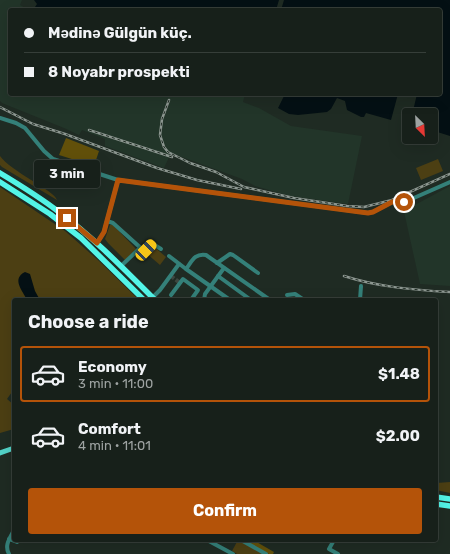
<!DOCTYPE html>
<html lang="en">
<head>
<meta charset="utf-8">
<style>
  :root { --surface:#17201a; --page:#242d27; --text:#f1f3f6; --muted:#9ea3a2; --line:#363e39; --accent:#b45309 }
  body { margin:0; font-family:Rubik,sans-serif; background:var(--page); color:var(--text); height:100vh; display:flex; flex-direction:column; font-size:15px; white-space:nowrap }
  * { box-sizing:border-box; margin:0 }
  p { font-size:13px; color:var(--muted) }
  .icon { flex:none; width:22px; height:22px; fill:none; stroke:currentColor; stroke-width:2; stroke-linecap:round; stroke-linejoin:round }
  .map { position:relative; flex:1; overflow:hidden }
  .details { position:absolute; left:12px; top:298px; width:426px; height:244px; display:flex; flex-direction:column; background:var(--surface); border-radius:4px; box-shadow:0 4px 16px #0002,0 0 0 1px var(--line) }
  .details>* { flex:none }
  .hud { position:absolute; left:8px; top:8px; width:434px; height:88px; border-radius:4px; box-shadow:0 4px 16px #0002,0 0 0 1px var(--line); display:grid; align-content:center; height:88px; padding:0 16px; background:var(--surface) }
  .needle { width:26px; rotate:156deg }
  .controls { position:absolute; left:402px; top:108px; display:grid; gap:8px }
  .controls a { display:grid; place-items:center; width:36px; height:36px; border-radius:4px; background:var(--surface); box-shadow:0 4px 16px #0002,0 0 0 1px var(--line); font-size:20px }
  .end { position:absolute; width:18px; height:18px; margin:-9px; border:5px solid #b45309; background:#fff; box-shadow:0 0 0 2px #fff }
  .from { border-radius:50% }
  .bubble { position:absolute; height:28px; border-radius:4px; background:var(--surface); box-shadow:0 4px 16px #0002,0 0 0 1px var(--line); font-size:13px; font-weight:700; line-height:28px; text-align:center }
  .car { position:absolute; width:12px; height:24px; margin:-12px -6px; border-radius:5px; box-shadow:0 0 3px 1px #0007; background:linear-gradient(#f5c518 24%,#345 0 40%,#f5c518 0 76%,#345 0 86%,#f5c518 0) }
  .hud b { display:flex; align-items:center; gap:14px; height:38px; font-size:15px }
  .hud b+b { border-top:1px solid var(--line) }
  .hud i { width:10px; height:10px; background:var(--text) }
  ul { padding:0; list-style:none }
  li { display:flex; align-items:center; gap:12px; height:56px; margin:0 8px 6px; padding:0 8px; border:2px solid transparent; border-radius:4px }
  li div { flex:1 }
  li b { display:block; font-size:15px }
  li em { font-style:normal; font-weight:700 }
  li.current { border-color:var(--accent) }
  li>.icon { width:36px; height:36px; stroke-width:1.5 }
  h2 { padding:0 16px; font-size:18px; line-height:48px }
  .cta { display:flex; gap:8px; margin-top:auto; padding:8px 16px }
  .cta a { flex:1; height:46px; border-radius:4px; background:var(--accent); color:#fff; font-size:16px; font-weight:700; line-height:46px; text-align:center }
  .map>svg:first-child { display:block }
  .built { fill:#223529 }
  .green { fill:#4c3f13 }
  .forest { fill:#62500a }
  .water { fill:#041014 }
  .lines { fill:none; stroke-linecap:round; stroke-linejoin:round }
  .minor-tunnel { stroke:#3c4740; stroke-width:4; stroke-dasharray:4 2; stroke-linecap:butt }
  .minor { stroke:#348079; stroke-width:4 }
  .major { stroke:#52d3c8; stroke-width:5 }
  .highway { stroke:#53f5e8; stroke-width:5.5 }
  .rail-casing { stroke:#8c9690; stroke-width:2.5 }
  .rail { stroke:#1f2b23; stroke-width:1; stroke-dasharray:3; stroke-linecap:butt }
  .route { stroke:#b45309; stroke-width:5 }
</style>
</head>
<body>
<div class="map">
<svg width="450" height="554" viewBox="0 0 450 554">
  <rect width="100%" height="100%" fill="#1f2b23"/>
  <!-- built -->
  <g class="built">
    <polygon points="0,0 22,0 20,5 29,10 10,10 10,94 245,94 243,102 259,108 291,126 362,136 348,204 290,196 255,186 242,179 171,153 164,168 105,146 105,139 82,130 79,135 64,128 2,103 0,101"/>
    <polygon points="450,186 450,286 420,284 403,207 413,206"/>
  </g>
  <!-- green -->
  <g class="green">
    <path d="M0,156C10,171 54,190 57,200L2,167L0,165Z"/>
    <polygon points="438,159 443,171 421,180 416,168"/>
    <polygon points="0,187 65,231 99,261 139,300 14,300 14,389 7,399 14,405 14,429 0,433"/>
    <polygon points="110,225 113,225 136,249 125,260 108,243 105,239"/>
    <polygon points="152,245 166,257 160,265 146,253"/>
    <polygon points="450,482 450,493 436,490 436,483"/>
    <polygon points="238,540 264,554 237,554 232,551"/>
  </g>
  <!-- forest -->
  <g class="forest">
    <polygon points="66,138 99,151 94,166 59,155"/>
    <polygon points="250,540 253,540 274,552 273,554 269,554 248,543"/>
  </g>
  <!-- water -->
  <g class="water">
    <polygon points="34,0 279,0 276,10 40,10 35,7 37,4"/>
    <polygon points="284,0 450,0 450,136 431,130 431,115 412,115 417,94 440,94 440,10 281,10"/>
    <polygon points="285,94 398,94 391,120 366,113 364,117 361,117 347,110 345,101 337,98 331,109 327,112 298,115 289,114 278,108"/>
    <path d="M25,272L30,274L35,291L40,300H27C23,291 11,279 25,272Z"/>
  </g>
  <g class="lines">
    <!-- minor-tunnel -->
    <polyline class="minor-tunnel" points="171,276 180,283"/>
    <!-- minor -->
    <g class="minor">
      <polyline points="0,118 16,123 25,128 44,151 53,159 118,180 104,232 97,243"/>
      <polyline points="118,180 368,213 373,212 392,202 407,201 450,182"/>
      <polyline points="107,221 113,223 143,250 146,250 153,244 161,249"/>
      <polyline points="169,256 186,269 230,300"/>
      <polyline points="217,263 230,254 233,255 258,273"/>
      <polyline points="121,266 140,248"/>
      <path d="M186,269C192,261 195,253 206,255L270,300"/>
      <polyline points="218,276 251,300"/>
      <polyline points="171,295 183,279 198,290 191,300"/>
      <polyline points="287,295 295,294 304,300"/>
      <polyline points="152,298 160,290 179,264"/>
      <polyline points="204,300 205,294 224,268"/>
      <polyline points="360,300 361,286"/>
      <polyline points="9,539 17,542"/>
      <polyline points="207,540 233,554"/>
      <polyline points="241,540 266,554"/>
      <polyline points="334,540 329,549 338,554"/>
      <path d="M9,554C4,545 10,538 14,530"/>
    </g>
    <!-- major -->
    <polyline class="major" points="0,453 14,448"/>
    <!-- highway -->
    <g class="highway">
      <path d="M0,173C20,185 41,198 59,212C94,238 124,269 155,300"/>
      <polyline points="0,182 50,214 81,238 144,300"/>
      <polyline points="436,497 450,499"/>
      <polyline points="436,504 450,506"/>
    </g>
    <defs>
      <g id="rail">
        <polyline points="169,100 162,119 160,135 164,147 168,152 190,163 216,172 244,187 294,198 347,206 364,207 392,200 450,174"/>
        <polyline points="0,107 33,124 65,134 157,168 197,180 241,189"/>
        <polyline points="89,130 172,157"/>
        <path d="M344,276C378,287 414,290 450,292"/>
      </g>
    </defs>
    <!-- rail casing -->
    <use href="#rail" class="rail-casing"/>
    <!-- rail -->
    <use href="#rail" class="rail"/>
  </g>
  <g class="lines">
    <!-- route -->
    <polyline class="route" points="67,218 97,243 104,232 118,180 368,213 373,212 392,202 404,202"/>
  </g>
</svg>
<div class="controls">
<a><svg class="needle" viewBox="-14 -14 28 28"><path d="M0-13l5 13h-10z" fill="#e53935"/><path d="M0 13l5-13h-10z" fill="#9ea3a2"/></svg></a>
</div>
<i class="end from" style="left:404px;top:202px"></i>
<i class="end" style="left:67px;top:218px"></i>
<div class="bubble" style="left:34px;top:160px;width:66px">3 min</div>
<i class="car" style="left:146px;top:250px;rotate:44deg"></i>
<div class="hud">
<b><i class="from"></i>Mədinə Gülgün küç.</b>
<b><i></i>8 Noyabr prospekti</b>
</div>
<section class="details">
<h2>Choose a ride</h2>
<ul>
<li class="current"><svg class="icon" aria-label="car" viewBox="0 0 24 24"><path d="M5 17H2v-5l4-1 3-4h7l3 4 3 1v5h-3M9 17h6M6 11h13"/><circle cx="7" cy="17" r="2"/><circle cx="17" cy="17" r="2"/></svg><div><b>Economy</b><p>3 min · 11:00</p></div><em>$1.48</em></li>
<li><svg class="icon" aria-label="car" viewBox="0 0 24 24"><path d="M5 17H2v-5l4-1 3-4h7l3 4 3 1v5h-3M9 17h6M6 11h13"/><circle cx="7" cy="17" r="2"/><circle cx="17" cy="17" r="2"/></svg><div><b>Comfort</b><p>4 min · 11:01</p></div><em>$2.00</em></li>
</ul>
<div class="cta"><a>Confirm</a></div>
</section>
</div>
</body>
</html>
